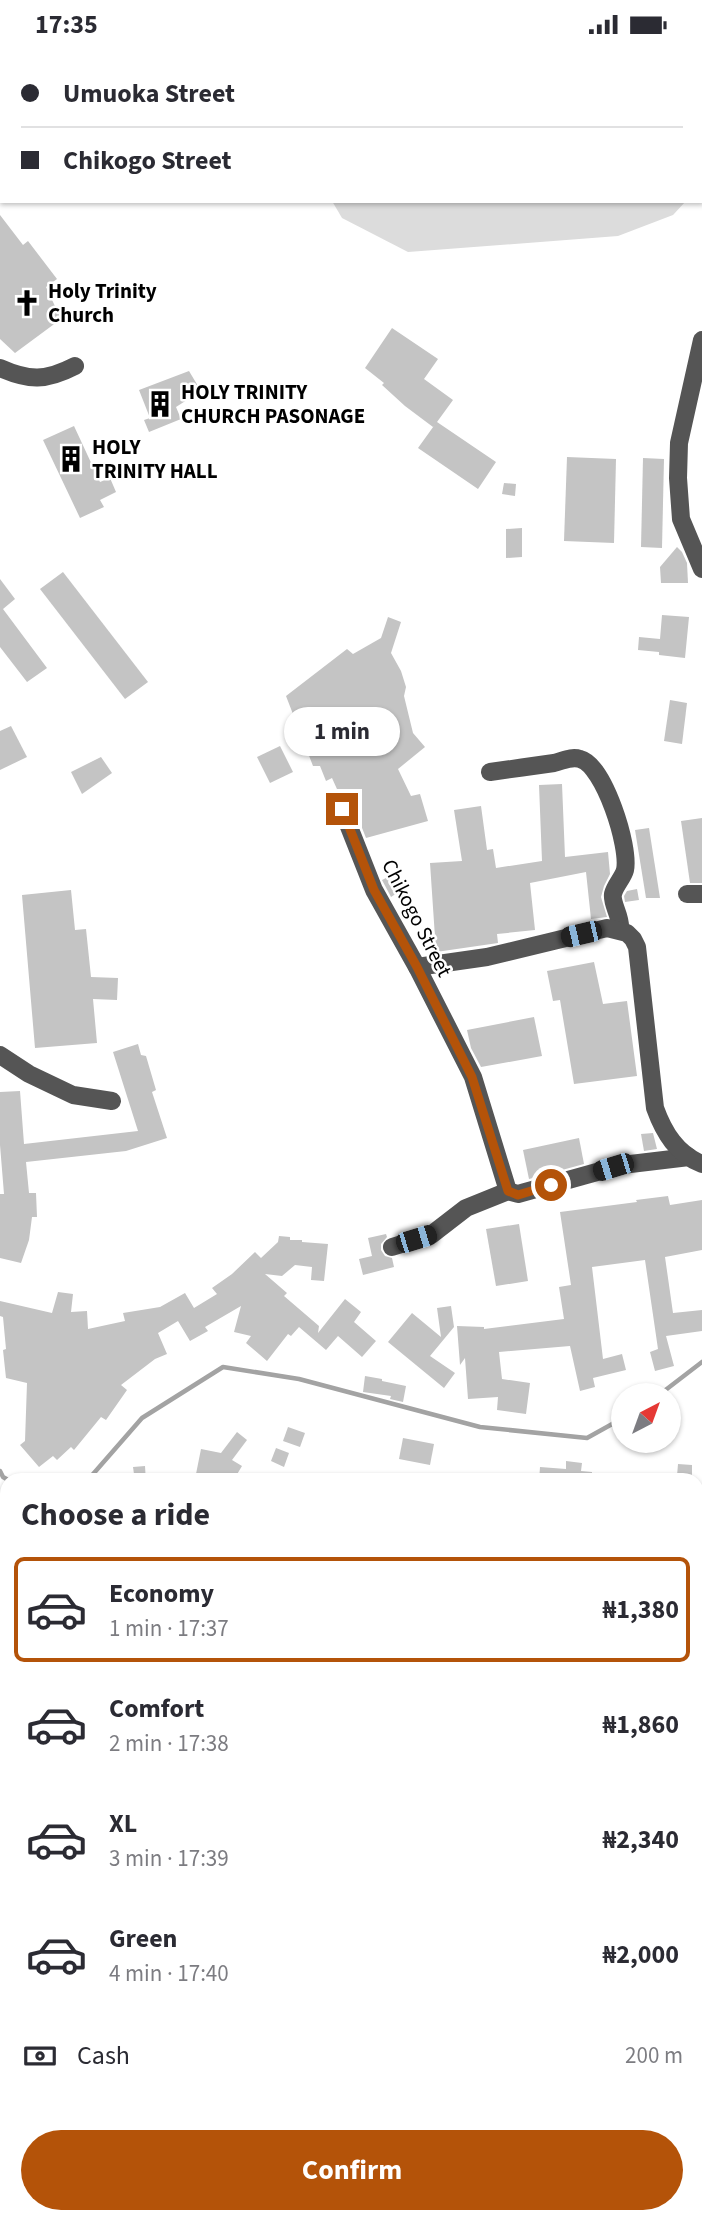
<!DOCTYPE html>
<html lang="en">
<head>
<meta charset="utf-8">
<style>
  :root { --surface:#fff; --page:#f2f2f3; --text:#2b2b33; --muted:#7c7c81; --line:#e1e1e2; --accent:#b45309 }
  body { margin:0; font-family:"Source Sans 3",sans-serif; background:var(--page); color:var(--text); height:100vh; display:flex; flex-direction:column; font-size:26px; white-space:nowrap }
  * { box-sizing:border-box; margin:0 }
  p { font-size:23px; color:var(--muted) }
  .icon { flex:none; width:38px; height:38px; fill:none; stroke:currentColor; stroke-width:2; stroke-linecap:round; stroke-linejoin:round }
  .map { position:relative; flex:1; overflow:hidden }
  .side { position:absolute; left:0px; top:1424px; width:704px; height:751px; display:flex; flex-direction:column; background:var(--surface); border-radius:21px 21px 0 0; box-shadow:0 2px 5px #0004 }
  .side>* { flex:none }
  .top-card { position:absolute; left:0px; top:0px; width:704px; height:154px; box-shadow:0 2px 5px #0004; display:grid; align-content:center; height:154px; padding:0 21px; background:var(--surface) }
  .needle { width:46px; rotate:41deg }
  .fabs { position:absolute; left:611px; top:1334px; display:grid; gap:14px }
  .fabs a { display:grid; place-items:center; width:70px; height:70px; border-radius:50%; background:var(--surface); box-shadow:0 2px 5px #0004; font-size:35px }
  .end { position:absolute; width:32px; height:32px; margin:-16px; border:9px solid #b45309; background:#fff; box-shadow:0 0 0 4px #fff }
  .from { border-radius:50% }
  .bubble { position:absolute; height:49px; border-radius:24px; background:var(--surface); box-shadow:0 2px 5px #0004; font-size:23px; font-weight:700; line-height:49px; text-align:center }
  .car { position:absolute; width:21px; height:42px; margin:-21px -10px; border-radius:9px; box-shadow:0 0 5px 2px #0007; background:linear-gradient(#222 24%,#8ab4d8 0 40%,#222 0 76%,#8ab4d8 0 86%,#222 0) }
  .top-card b { display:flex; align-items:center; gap:24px; height:66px; font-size:26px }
  .top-card b+b { border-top:2px solid var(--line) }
  .top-card i { width:18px; height:18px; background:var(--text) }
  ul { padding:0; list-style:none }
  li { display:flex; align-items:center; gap:21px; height:105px; margin:0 14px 10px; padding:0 7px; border:4px solid transparent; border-radius:10px }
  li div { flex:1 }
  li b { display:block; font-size:26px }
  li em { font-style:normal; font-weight:700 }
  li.selected { border-color:var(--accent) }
  li>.icon { width:63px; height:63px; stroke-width:1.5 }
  h2 { padding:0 21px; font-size:32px; line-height:84px }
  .pay { display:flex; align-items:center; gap:18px; height:77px; padding:0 21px; font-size:26px }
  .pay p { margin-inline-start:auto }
  .cta { display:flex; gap:14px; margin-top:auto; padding:14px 21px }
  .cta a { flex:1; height:80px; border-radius:42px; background:var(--accent); color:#fff; font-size:28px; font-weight:700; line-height:80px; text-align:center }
  .status { display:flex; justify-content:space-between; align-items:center; height:49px; padding:0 35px; background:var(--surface); direction:ltr }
  .status svg { height:19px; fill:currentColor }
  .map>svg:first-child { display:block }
  .green { fill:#dcdcdc }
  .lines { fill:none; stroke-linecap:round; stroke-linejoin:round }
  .stream { stroke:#a3a3a3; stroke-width:4.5 }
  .building { fill:#c4c4c4 }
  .minor { stroke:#555; stroke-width:18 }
  .route { stroke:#b45309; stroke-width:9 }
  .labels { text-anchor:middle; stroke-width:5; stroke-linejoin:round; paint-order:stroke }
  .poi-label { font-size:21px; font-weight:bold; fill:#000; stroke:#fff; text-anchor:start }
  .street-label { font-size:21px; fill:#000; stroke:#fff }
</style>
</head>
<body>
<div class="status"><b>17:35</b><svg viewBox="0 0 49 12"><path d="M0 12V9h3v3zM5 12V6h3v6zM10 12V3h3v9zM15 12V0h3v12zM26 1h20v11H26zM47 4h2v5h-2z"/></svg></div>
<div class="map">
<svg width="702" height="2175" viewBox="0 0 702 2175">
  <rect width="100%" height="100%" fill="#fff"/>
  <!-- green -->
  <g class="green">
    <polygon points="525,0 648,0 651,2 498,2"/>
    <polygon points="332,152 686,152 673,166 618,187 408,203 342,169"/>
  </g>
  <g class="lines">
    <!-- stream -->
    <g class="stream">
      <polyline points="659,1346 702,1313"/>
      <polyline points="0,1422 3,1428 10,1432"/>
      <polyline points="87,1432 142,1369 223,1318 299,1330 480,1378 587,1389 623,1369"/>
    </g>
  </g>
  <!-- building -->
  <g class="building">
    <polygon points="0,166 23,196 28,192 57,230 46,238 61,270 15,304 0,290"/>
    <polygon points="392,279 438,310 424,330 453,351 437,373 496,413 478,440 418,399 436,374 433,378 405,357 382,336 384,334 365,319"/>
    <polygon points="189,322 201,342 176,358 181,370 149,383 144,371 150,369 139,341"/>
    <polygon points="74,377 100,433 110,429 116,443 100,451 104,458 80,469 43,391"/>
    <polygon points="567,408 616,410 614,494 564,492"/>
    <polygon points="643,409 664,410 662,499 641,498"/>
    <polygon points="504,434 516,435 515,447 502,445"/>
    <polygon points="522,479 522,508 506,509 506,480"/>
    <polygon points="677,498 682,503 687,514 688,534 661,534 660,518"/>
    <polygon points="63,523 148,633 125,650 40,540"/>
    <polygon points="0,530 15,550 3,560 47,619 27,633 0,598"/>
    <polygon points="662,566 689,568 685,609 659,606 659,603 638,601 639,588 660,590"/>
    <polygon points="388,568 401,573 391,604 401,622 406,638 404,647 413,684 425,698 398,720 411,747 420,745 428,772 366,789 351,751 341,749 332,729 326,732 320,717 313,717 286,647 347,600 353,605 381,589"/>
    <polygon points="670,651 687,654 682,695 664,692"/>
    <polygon points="11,677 27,708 0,721 0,682"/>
    <polygon points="280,697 293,723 270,734 257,708"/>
    <polygon points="101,708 112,724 82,745 71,723"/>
    <polygon points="562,735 565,808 608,803 610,825 604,837 601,848 607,868 591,870 586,823 530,834 535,881 497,885 498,894 436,903 430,814 462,812 454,761 481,757 487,801 493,800 496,819 542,812 539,736"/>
    <polygon points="702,769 702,834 690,834 681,772"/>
    <polygon points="649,779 660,849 646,849 635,781"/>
    <polygon points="388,828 397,844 391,848 382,831"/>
    <polygon points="637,840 639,851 625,853 624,847 627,842"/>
    <polygon points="71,841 75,881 86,880 91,928 118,929 117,951 93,950 97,994 35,999 22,846"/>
    <polygon points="594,913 603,955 627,952 637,1027 574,1035 560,951 553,952 547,922"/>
    <polygon points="534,968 542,1007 481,1018 471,999 467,981"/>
    <polygon points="138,995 141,1006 146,1007 156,1041 152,1043 167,1089 126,1102 26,1113 29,1144 36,1144 37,1168 32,1168 29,1191 21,1214 0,1209 0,1145 4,1145 0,1096 0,1043 20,1042 24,1095 138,1082 113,1003"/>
    <polygon points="653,1084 657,1100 644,1102 641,1085"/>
    <polygon points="579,1089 584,1115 529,1130 523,1101"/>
    <polygon points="668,1147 670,1156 702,1151 702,1201 665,1208 673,1264 702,1261 702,1282 666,1287 674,1317 655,1322 650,1303 658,1300 645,1211 592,1218 603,1310 622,1305 626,1321 593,1329 595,1338 580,1342 570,1297 499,1303 502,1330 530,1334 526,1365 497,1361 498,1348 468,1350 465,1309 460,1316 457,1277 484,1278 484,1280 564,1270 559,1238 571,1236 560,1163 637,1153 636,1151"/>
    <polygon points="519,1175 528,1232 496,1237 486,1180"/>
    <polygon points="386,1185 387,1188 381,1195 381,1201 385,1207 392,1209 394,1218 363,1226 359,1210 372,1207 368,1189"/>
    <polygon points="279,1187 290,1188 290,1191 302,1191 302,1193 328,1195 324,1232 311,1231 312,1218 295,1216 282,1227 265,1225 287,1244 284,1247 319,1277 318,1284 345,1250 361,1263 354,1273 376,1292 362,1308 338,1287 326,1301 299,1278 291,1287 288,1285 267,1312 246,1294 251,1287 234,1283 241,1257 205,1278 208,1282 190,1292 178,1272 158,1284 167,1305 155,1310 121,1336 127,1341 106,1371 101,1368 74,1401 71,1398 57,1411 53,1407 39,1418 20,1396 25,1392 27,1334 6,1329 3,1301 6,1300 3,1268 0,1267 0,1252 52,1264 58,1243 73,1245 71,1263 87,1262 88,1280 125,1272 123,1264 160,1258 185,1244 194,1259 217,1245 212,1239 232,1225 255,1203 261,1209 278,1193"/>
    <polygon points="451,1257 454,1278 430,1307 455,1324 444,1339 388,1293 412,1264 441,1288 437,1259"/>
    <polygon points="365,1327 382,1330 382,1332 406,1337 403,1353 390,1350 391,1347 363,1343"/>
    <polygon points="288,1378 305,1384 300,1398 283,1392"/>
    <polygon points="237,1383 247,1391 232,1411 242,1417 233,1432 195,1430 201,1400 221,1404"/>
    <polygon points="403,1389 434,1395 430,1416 399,1410"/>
    <polygon points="276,1399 289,1404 284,1418 271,1412"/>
    <polygon points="566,1412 582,1414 581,1422 592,1423 592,1432 539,1432 540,1418 566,1420"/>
    <polygon points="678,1415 692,1416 692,1428 677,1427"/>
    <polygon points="145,1417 146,1432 135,1432 133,1418"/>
  </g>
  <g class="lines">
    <!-- minor -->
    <g class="minor">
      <polyline points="673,0 674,2"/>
      <polyline points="702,109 702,110"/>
      <polyline points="702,291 679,394 678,429 681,470 702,520"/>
      <path d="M0,319C29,332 46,332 75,317"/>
      <path d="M490,723C511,720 533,717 554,714C563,712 571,707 580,710C604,716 630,798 625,821C623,829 615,836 613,845C611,855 622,868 620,881"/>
      <polyline points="342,760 374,841 417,918 473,1028 508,1142 518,1145 622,1116 689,1108"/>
      <polyline points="687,845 702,845"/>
      <path d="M417,918L487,908L607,879L627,884L633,890L637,898L655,1059C664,1084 677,1105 702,1115"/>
      <polyline points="0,1006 29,1025 73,1046 112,1052"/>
      <polyline points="392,1198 431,1186 466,1159 508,1142"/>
      <polyline points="696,1488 702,1487"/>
      <polyline points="696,1726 702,1726"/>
      <polyline points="0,1734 7,1728"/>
      <polyline points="0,1841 7,1841"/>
      <polyline points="416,2168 419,2175"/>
      <polyline points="164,2175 165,2168"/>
    </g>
  </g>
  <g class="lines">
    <!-- route -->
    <polyline class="route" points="342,760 374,841 417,918 472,1028 508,1142 518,1146 551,1136"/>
  </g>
  <!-- icons -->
  <defs>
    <symbol id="church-bare" viewBox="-9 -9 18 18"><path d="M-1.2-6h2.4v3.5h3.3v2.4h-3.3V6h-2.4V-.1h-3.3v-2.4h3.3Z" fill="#000" stroke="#fff" stroke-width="2.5" paint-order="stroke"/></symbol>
    <symbol id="building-bare" viewBox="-9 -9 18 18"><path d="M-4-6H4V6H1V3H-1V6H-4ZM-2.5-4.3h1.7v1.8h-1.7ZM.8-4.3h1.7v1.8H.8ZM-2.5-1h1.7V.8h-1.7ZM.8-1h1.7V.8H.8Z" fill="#000" stroke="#fff" stroke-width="2.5" paint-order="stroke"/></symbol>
  </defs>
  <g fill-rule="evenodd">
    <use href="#church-bare" x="8" y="235" width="38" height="38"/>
    <use href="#building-bare" x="141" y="336" width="38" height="38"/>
    <use href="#building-bare" x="52" y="391" width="38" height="38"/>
  </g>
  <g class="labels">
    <!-- poi labels -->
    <g class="poi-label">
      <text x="48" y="249">Holy Trinity<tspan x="48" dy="24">Church</tspan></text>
      <text x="181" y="350">HOLY TRINITY<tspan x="181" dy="24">CHURCH PASONAGE</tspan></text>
      <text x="92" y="405">HOLY<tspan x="92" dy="24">TRINITY HALL</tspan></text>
    </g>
    <!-- street labels -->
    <g class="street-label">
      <text transform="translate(417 869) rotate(63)" y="7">Chikogo Street</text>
    </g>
  </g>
</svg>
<div class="fabs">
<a><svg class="needle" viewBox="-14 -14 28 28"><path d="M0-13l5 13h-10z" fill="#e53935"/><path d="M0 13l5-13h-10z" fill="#7c7c81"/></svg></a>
</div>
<i class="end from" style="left:551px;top:1136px"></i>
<i class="end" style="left:342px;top:760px"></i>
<div class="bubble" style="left:284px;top:658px;width:116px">1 min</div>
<i class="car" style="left:581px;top:885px;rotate:257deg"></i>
<i class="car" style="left:613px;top:1118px;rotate:253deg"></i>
<i class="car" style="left:416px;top:1190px;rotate:73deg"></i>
<div class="top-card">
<b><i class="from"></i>Umuoka Street</b>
<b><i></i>Chikogo Street</b>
</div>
<section class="side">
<h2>Choose a ride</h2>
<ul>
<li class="selected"><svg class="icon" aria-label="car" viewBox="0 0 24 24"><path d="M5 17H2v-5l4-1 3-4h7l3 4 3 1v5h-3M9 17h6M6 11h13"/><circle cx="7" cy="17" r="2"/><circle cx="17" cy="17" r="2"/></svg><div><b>Economy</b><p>1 min · 17:37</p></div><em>₦1,380</em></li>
<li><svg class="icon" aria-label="car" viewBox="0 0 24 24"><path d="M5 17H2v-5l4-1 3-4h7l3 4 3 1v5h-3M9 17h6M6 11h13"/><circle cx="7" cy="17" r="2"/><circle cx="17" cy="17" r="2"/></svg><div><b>Comfort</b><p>2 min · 17:38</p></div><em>₦1,860</em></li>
<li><svg class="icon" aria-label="car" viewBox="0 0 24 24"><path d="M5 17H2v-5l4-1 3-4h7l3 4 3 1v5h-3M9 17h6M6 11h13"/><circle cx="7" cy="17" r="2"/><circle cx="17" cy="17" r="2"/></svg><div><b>XL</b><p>3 min · 17:39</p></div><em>₦2,340</em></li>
<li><svg class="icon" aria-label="car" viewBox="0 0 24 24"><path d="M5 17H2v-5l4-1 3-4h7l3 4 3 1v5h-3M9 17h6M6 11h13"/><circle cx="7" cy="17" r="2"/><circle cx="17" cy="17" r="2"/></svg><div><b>Green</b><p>4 min · 17:40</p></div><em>₦2,000</em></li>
</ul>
<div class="pay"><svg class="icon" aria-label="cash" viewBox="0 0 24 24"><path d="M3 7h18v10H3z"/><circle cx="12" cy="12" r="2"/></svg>Cash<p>200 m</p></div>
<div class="cta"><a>Confirm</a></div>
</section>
</div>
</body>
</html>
